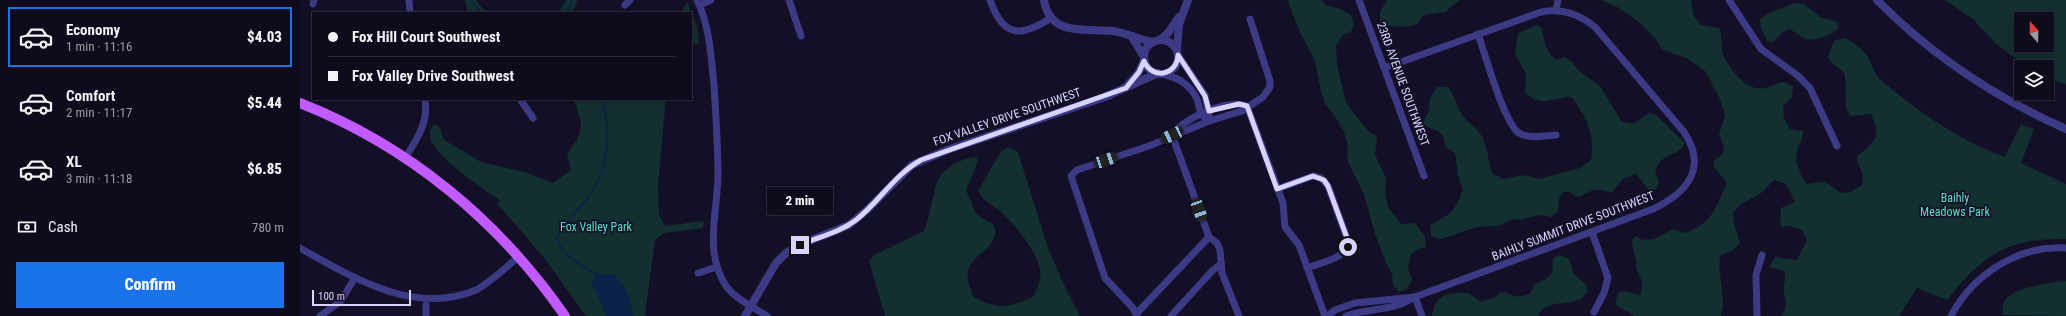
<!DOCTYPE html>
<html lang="en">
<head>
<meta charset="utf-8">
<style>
  :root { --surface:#0e0b1c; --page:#1c1929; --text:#f1f3f6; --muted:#9b9ba3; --line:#2e2b3b; --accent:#1a73e8 }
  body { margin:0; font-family:"Roboto Condensed",sans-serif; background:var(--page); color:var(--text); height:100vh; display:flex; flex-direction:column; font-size:15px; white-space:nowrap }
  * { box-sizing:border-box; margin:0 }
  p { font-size:13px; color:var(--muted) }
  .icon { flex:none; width:22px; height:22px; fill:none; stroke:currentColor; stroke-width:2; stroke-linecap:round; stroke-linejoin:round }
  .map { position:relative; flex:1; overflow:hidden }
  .details { display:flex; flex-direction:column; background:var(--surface); width:300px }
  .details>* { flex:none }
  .banner { position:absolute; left:12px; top:12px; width:380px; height:88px; border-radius:0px; box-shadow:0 2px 10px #0003,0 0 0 1px var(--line); display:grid; align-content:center; height:88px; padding:0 16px; background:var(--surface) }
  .needle { width:26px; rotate:340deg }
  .fabs { position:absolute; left:1714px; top:12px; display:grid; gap:8px }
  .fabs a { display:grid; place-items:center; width:40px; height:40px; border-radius:0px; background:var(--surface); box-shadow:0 2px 10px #0003,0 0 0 1px var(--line); font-size:20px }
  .scale { position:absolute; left:12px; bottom:10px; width:99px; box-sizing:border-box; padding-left:4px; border:2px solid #d9d4ff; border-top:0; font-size:11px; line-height:14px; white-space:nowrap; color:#d9d4ff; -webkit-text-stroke:3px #130f26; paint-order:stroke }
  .end { position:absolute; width:18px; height:18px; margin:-9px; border:5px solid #d9d4ff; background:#111; box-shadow:0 0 0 2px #111 }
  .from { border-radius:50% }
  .bubble { position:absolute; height:28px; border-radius:0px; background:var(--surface); box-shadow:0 2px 10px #0003,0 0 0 1px var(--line); font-size:13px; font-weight:800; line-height:28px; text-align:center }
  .car { position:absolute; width:12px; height:24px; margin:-12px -6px; border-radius:5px; box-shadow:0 0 3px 1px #0007; background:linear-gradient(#222 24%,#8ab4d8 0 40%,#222 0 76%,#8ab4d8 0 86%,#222 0) }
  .banner b { display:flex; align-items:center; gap:14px; height:38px; font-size:15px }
  .banner b+b { border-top:1px solid var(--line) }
  .banner i { width:10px; height:10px; background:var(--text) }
  ul { padding:7px 0 0; list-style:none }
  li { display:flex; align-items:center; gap:12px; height:60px; margin:0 8px 6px; padding:0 8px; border:2px solid transparent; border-radius:0px }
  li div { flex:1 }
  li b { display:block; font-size:15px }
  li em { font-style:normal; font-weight:800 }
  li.selected { border-color:var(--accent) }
  li>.icon { width:36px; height:36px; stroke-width:1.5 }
  .pay { display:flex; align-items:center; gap:10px; height:44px; padding:0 16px; font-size:15px }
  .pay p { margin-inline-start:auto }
  .cta { display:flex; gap:8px; margin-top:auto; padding:8px 16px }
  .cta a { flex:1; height:46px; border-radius:0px; background:var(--accent); color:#fff; font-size:16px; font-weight:800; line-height:46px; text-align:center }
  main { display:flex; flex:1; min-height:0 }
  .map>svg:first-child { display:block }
  .green { fill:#12302f; fill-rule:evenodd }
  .water { fill:#0c2248 }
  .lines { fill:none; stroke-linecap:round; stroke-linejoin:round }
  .stream { stroke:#0c2248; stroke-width:2 }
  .minor { stroke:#3d3a85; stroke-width:7 }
  .tertiary { stroke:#3d3a85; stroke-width:8 }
  .primary { stroke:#c25bff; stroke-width:10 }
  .route { stroke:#d9d4ff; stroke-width:5 }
  .labels { text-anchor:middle; stroke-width:3.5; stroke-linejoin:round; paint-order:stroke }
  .street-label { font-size:12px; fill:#d9d4ff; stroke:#130f26 }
  .park-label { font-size:12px; fill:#5fe0c0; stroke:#130f26 }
</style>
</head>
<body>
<main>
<section class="details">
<ul>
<li class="selected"><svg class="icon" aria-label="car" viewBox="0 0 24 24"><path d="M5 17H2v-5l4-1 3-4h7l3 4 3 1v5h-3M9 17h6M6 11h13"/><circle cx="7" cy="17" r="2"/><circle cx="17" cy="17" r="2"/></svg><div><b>Economy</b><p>1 min · 11:16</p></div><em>$4.03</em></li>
<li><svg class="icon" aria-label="car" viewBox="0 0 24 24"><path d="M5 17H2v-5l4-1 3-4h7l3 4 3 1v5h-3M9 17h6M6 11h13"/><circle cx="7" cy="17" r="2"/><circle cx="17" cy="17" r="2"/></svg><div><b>Comfort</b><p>2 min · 11:17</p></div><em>$5.44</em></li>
<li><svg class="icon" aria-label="car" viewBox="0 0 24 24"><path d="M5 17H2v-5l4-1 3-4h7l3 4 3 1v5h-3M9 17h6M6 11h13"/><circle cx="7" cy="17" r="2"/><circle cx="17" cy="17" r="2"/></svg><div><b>XL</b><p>3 min · 11:18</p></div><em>$6.85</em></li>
</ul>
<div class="pay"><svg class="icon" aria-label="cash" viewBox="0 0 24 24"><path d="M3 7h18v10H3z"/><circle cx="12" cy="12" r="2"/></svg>Cash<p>780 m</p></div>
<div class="cta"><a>Confirm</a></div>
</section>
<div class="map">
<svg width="1766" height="316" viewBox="0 0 1766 316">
  <rect width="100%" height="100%" fill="#130f26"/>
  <!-- green -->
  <g class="green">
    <polygon points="165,0 176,0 182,8 191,13 168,13"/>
    <polygon points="266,0 278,0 272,13 258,13"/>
    <polygon points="987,0 1021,0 1027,6 1038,8 1050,14 1054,23 1051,32 1043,35 1036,45 1037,65 1046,103 1069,132 1077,136 1075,155 1086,178 1085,195 1088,207 1101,224 1115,223 1125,237 1126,247 1119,249 1111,254 1108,267 1112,280 1107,289 1099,292 1093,285 1092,274 1086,263 1075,234 1064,194 1047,160 1048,148 1045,134 1035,116 1026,105 1021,92 1015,61 1000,32"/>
    <path d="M1087,0H1160L1145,12L1123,15C1122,18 1120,21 1118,23C1110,29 1089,27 1080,23V12Z"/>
    <path d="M1301,0H1391L1393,14L1400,25L1419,28C1424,38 1419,50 1426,61C1434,73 1448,92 1465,88C1476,86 1482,77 1493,87L1492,96L1483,107L1484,118L1490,129L1503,131C1503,139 1501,141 1498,148C1493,161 1500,174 1507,184L1525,182L1541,193L1551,192L1562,185C1565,169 1557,169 1557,156C1575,143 1582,135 1571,114L1550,116L1546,108L1545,74C1539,67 1532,65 1528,57L1534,41L1544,38C1553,42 1560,47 1566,54C1571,61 1573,72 1579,78C1616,111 1659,140 1705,157L1721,124L1734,129L1721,163L1766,184V239C1708,238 1682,255 1647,300L1617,288L1599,316H1481C1491,300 1483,301 1484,287C1484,280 1487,279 1484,271L1469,267L1475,257L1497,260L1507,240L1502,230L1490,226L1482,227L1480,224L1481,208L1495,202L1486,184L1474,180L1461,193L1440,205L1433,213C1433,224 1437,232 1440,243L1433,250L1420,256C1418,273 1423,287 1423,304C1423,308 1421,312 1421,316H1334C1329,310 1321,310 1315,304L1318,293L1324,291L1340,295C1346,279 1339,280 1336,267C1336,265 1337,263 1336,261C1335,253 1332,247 1332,239L1337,236L1342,240L1354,239L1373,229L1385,233C1414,222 1415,208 1427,183L1414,167V160L1423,154L1424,146L1419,134L1425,116L1420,99L1405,71L1388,59L1362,49L1354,37L1339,22L1317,7Z"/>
    <path d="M1645,0H1766V84L1747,79V67H1727L1695,43L1673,19ZM1721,19H1747V45H1721Z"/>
    <polygon points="387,2 398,29 399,44 391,43 391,13 381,13"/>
    <path d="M1494,3L1504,4L1522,18L1536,21L1539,27C1535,32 1532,33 1526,36C1507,43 1506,40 1490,29L1482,33L1473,42L1467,41L1461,28L1460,19L1469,13Z"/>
    <path d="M1237,25L1242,28C1244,40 1245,53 1257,60L1264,57L1271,61L1279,71L1300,86L1321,121C1337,127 1336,120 1350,113L1356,115L1385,143C1376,160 1363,150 1355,171L1359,182L1356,189L1349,190L1336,174L1323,179L1311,193C1293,186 1294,191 1278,197L1269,192H1263L1259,198L1258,211L1251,217L1241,215L1219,220L1211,219L1199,226L1177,227L1141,239L1131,236L1130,225C1152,214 1155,211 1163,189L1158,176L1155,153L1146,147C1142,124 1133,134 1123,123L1129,110L1130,98L1137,87H1148C1155,96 1156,105 1162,115C1170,126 1183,130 1186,147C1189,157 1188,163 1193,174L1203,179L1223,175L1239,179L1280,168L1291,160C1295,136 1287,116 1271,97C1252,97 1241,109 1225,92L1226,74L1215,54L1218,33Z"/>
    <path d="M274,99H366L358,184L359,214L365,226L404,221L403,228L365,233L355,240L345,314L347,316H286L245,259L197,203L201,201C185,190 133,156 130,137C129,133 131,129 133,125H136L139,127L144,140L181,162L228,173L253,183L271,170L267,154L277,140L281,128V122Z"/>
    <path d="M709,147L718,152L748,248L765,287L780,316H585L569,261L574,255L624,231C630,215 632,198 637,182C642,169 664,156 678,157C676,172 671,177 666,190L676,214L694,225C701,247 676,251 669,268C665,278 670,288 674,297C700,311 707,307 733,297C736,291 739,285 740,279C744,257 715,225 700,211C690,203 684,202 678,191L701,151Z"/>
    <path d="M1260,255L1269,259L1274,274L1286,285L1287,292C1285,294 1283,298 1281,299C1267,306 1245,299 1238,316H1132C1135,293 1150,292 1169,293L1181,302L1195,297L1199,293L1206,292C1215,298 1220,297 1230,294L1235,284L1246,279L1252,273L1253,258Z"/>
    <path d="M1766,281V316L1703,315C1703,311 1702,306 1704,302C1710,288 1752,282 1766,281Z"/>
  </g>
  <!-- water -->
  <path class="water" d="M312,274C325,283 332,300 333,316H306L291,282L297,275Z"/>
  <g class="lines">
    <!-- stream -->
    <g class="stream">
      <polyline points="171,0 181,13"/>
      <polyline points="267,13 272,0"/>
      <path d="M297,275C286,269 257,251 257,237C265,221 279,210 289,196C309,170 311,130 302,99"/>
    </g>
    <!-- minor -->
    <g class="minor">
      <polyline points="109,0 110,13"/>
      <path d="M397,0C410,27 411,56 414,86C416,116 418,146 418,176C417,214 404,252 426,286C435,299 454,307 467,316"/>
      <polyline points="489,0 501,36"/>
      <path d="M690,0C703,37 720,38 751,18"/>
      <polyline points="1059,0 1124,176"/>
      <polyline points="1429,0 1461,49 1497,75 1510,88 1537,146"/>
      <polyline points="13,4 14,0"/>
      <polyline points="325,5 330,0"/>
      <polyline points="400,5 411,0"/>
      <polyline points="1256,10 1258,0"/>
      <path d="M1178,34C1185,54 1204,123 1219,133C1229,139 1245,136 1256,135"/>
      <polyline points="878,55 905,95 909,115"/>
      <path d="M863,74C878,78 890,84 897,99C899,105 899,112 904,117"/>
      <polyline points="220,99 233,118"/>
      <polyline points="947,106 983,203 985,227 999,245 1025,316"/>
      <polyline points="872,135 909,237 917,243 920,250 922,273 939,316"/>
      <path d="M872,135C884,118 927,99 947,106"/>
      <path d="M105,158C117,139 129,122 125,99"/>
      <path d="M977,189L1013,176L1021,178L1028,186L1047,238C1051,258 1022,262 1007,268"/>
      <polyline points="1292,232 1308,278 1304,293 1294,312"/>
      <path d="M0,248C53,278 115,316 176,290C192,281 206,268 219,256"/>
      <polyline points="398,273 417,267"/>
      <polyline points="1115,297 1122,316"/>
      <polyline points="837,313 909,237"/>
      <polyline points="20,316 41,301 54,279"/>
      <polyline points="126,316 126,305"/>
      <polyline points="837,316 833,308 805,278 771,176 777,170 849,146 909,121 942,111 963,97 970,87 970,81 950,19"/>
      <polyline points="871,316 912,271 921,264"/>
      <path d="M1028,316L1035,310L1055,303L1115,297L1353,209C1387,193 1408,168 1384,132L1295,27C1279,14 1261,8 1241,12L1084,68"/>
      <path d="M1046,316C1069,307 1094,312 1114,297"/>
      <polyline points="1457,316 1456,275 1462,255"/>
      <path d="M1651,316C1673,274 1719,245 1766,248"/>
    </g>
    <!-- tertiary -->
    <g class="tertiary">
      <path d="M744,0C750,37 785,28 813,31C826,33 839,39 852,42"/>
      <path d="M1577,0C1632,56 1694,97 1766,129"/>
      <polyline points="832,37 844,57"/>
      <polyline points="860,40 868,33 879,17"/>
      <circle cx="861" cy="57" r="17"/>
      <polyline points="877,50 879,24 888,0"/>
      <polyline points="826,87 839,72 844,61"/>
      <polyline points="445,316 476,263 486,253 499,245 549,225 567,210 612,165 647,150 805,97 858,73"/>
    </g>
    <!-- primary -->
    <path class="primary" d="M0,103C109,146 199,221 265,316"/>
  </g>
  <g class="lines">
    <!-- route -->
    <path class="route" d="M500,245C518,237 539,233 556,220C579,202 594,175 621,160L826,88L839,72L844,61C852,80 877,76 878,55L905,96L909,111L939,104L947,106L977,189L1013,176L1024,180L1028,186L1047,238L1048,247"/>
  </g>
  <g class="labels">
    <!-- street labels -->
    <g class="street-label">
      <text transform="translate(1103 84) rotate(70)" y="4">23RD AVENUE SOUTHWEST</text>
      <text transform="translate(707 117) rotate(-19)" y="4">FOX VALLEY DRIVE SOUTHWEST</text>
      <text transform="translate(1273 226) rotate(-21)" y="4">BAIHLY SUMMIT DRIVE SOUTHWEST</text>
    </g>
    <!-- park labels -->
    <g class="park-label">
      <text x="1655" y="202">Baihly<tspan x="1655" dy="14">Meadows Park</tspan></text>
      <text x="296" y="231">Fox Valley Park</text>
    </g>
  </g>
</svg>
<div class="fabs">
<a><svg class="needle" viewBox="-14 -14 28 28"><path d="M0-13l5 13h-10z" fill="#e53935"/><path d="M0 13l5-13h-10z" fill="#9b9ba3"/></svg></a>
<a><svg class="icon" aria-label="layers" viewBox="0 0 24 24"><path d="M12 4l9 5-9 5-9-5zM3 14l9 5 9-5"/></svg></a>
</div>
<div class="scale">100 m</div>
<i class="end from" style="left:1048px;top:247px"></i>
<i class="end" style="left:500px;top:245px"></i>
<div class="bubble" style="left:467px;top:187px;width:66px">2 min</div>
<i class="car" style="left:872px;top:135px;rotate:245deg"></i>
<i class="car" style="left:806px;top:160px;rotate:71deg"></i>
<i class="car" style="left:899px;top:210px;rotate:160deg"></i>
<div class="banner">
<b><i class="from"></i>Fox Hill Court Southwest</b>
<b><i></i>Fox Valley Drive Southwest</b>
</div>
</div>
</main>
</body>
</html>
